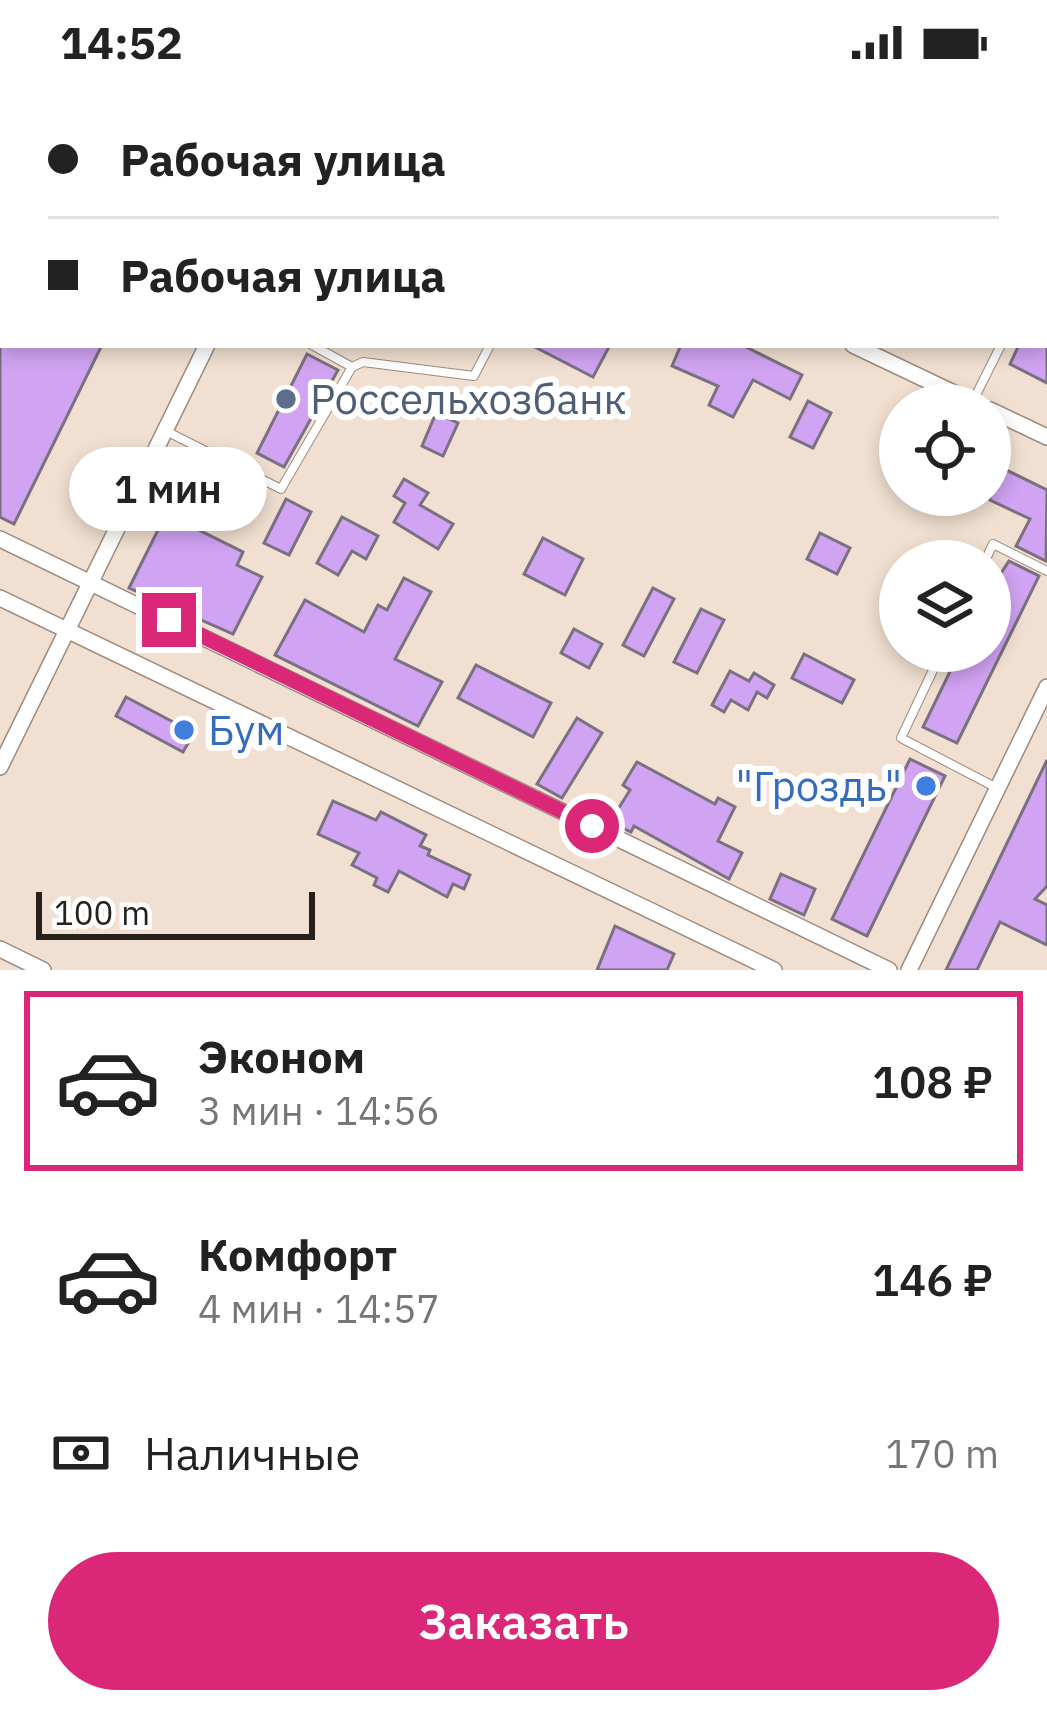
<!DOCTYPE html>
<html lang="ru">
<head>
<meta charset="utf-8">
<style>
  :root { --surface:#fff; --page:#f6f6f6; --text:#222; --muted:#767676; --line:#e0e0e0; --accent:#db2777 }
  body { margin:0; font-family:"IBM Plex Sans",sans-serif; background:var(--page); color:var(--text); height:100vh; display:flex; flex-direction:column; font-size:45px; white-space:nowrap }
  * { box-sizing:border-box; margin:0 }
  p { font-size:39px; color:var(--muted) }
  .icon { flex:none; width:66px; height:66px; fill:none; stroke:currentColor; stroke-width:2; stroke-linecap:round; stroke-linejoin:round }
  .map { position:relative; height:886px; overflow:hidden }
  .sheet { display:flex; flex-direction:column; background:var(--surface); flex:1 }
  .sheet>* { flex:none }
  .hud { position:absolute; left:0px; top:0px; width:1047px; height:264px; box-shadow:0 6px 18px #0003; display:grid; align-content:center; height:264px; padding:0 48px; background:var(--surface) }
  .controls { position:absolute; left:879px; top:300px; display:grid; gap:24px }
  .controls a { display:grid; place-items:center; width:132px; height:132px; border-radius:50%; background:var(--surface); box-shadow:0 6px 18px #0003; font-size:60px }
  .scale { position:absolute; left:36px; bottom:30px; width:279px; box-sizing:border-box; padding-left:12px; border:6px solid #27211b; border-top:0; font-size:33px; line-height:42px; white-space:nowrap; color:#27211b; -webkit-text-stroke:9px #fff; paint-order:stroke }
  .end { position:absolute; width:54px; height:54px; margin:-27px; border:15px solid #db2777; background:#fff; box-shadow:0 0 0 6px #fff }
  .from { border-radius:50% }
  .bubble { position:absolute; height:84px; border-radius:42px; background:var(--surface); box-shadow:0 6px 18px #0003; font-size:39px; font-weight:600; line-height:84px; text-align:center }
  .hud b { display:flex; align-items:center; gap:42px; height:114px; font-size:45px }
  .hud b+b { border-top:3px solid var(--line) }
  .hud i { width:30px; height:30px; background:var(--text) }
  ul { padding:21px 0 0; list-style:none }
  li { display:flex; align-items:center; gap:36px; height:180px; margin:0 24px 18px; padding:0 24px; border:6px solid transparent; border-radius:0px }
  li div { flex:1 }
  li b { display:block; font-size:45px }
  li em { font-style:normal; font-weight:600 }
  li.on { border-color:var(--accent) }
  li>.icon { width:108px; height:108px; stroke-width:1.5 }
  .pay { display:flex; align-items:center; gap:30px; height:132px; padding:0 48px; font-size:45px }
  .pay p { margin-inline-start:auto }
  .primary-button { display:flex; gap:24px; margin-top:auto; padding:24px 48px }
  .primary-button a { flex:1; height:138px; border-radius:72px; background:var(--accent); color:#fff; font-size:48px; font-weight:600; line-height:138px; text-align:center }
  .status { display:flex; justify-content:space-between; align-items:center; height:84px; padding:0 60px; background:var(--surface); direction:ltr }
  .status svg { height:33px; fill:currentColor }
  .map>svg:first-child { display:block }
  .building { fill:#d1a3f3; stroke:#797080; stroke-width:3 }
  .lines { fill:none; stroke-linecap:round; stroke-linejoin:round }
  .lane-casing { stroke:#9c8c7f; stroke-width:10 }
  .street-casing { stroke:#9c8c7f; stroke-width:18 }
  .lane { stroke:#fff; stroke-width:8 }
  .street { stroke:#fff; stroke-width:15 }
  .route { stroke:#db2777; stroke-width:15 }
  .service-dot { fill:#5c6f8a; stroke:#fff; stroke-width:4.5 }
  .shop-dot { fill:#3f7fe0; stroke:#fff; stroke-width:4.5 }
  .labels { text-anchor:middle; stroke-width:12; stroke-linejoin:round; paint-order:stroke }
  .service-label { font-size:42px; fill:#4e5e75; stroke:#fff; text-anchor:start }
  .shop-label { font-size:42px; fill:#366cbe; stroke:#fff; text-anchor:start }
</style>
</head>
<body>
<div class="status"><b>14:52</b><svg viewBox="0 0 49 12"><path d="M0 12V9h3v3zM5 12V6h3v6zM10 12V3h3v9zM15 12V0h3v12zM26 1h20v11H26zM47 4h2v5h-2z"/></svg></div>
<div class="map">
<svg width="1047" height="886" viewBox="0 0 1047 886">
  <rect width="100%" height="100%" fill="#f1e0d1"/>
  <!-- building -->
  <g class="building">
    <polygon points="0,261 102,261 14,440 0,433"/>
    <polygon points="531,261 610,261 593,293"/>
    <polygon points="681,261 742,261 802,291 790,315 753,296 733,333 709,321 718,302 672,282"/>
    <polygon points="1019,261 1047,261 1047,299 1010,280"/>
    <polygon points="307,270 338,286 284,383 257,369"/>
    <polygon points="808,317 831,329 813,364 790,353"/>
    <polygon points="436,329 458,339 443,372 422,362"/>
    <polygon points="192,378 225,395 199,446 243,468 237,481 262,493 233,550 129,504"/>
    <polygon points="990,378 1047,406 1046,477 1016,462 1030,435 990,416"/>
    <polygon points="404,395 428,409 420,421 453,440 438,465 394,438 405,419 394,412"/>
    <polygon points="286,415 311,428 289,471 264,459"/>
    <polygon points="342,433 378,452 366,475 352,467 338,491 317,479"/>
    <polygon points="820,449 850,464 837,490 807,475"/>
    <polygon points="543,454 583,475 565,511 524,490"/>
    <polygon points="1009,477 1039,492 957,659 923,643 960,567 990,567 990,506"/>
    <polygon points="404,494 431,508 395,575 442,598 418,642 275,571 305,516 364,548 378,521 387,526"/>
    <polygon points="653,504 674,515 644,572 623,561"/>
    <polygon points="701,525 724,536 697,589 674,578"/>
    <polygon points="574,545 602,560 589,584 561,569"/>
    <polygon points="804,570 854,596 842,619 792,594"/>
    <polygon points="476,581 551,619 533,653 458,614"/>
    <polygon points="730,587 749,597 754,589 774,601 767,614 757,608 748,626 731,616 724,628 712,621"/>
    <polygon points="126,613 194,649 183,668 116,632"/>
    <polygon points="577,634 602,649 562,714 537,700"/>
    <polygon points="910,675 945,692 867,852 832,835"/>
    <polygon points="1047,676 1047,802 1035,815 1047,821 1047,861 1000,838 977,886 946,886"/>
    <polygon points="637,678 715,720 718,714 735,723 718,757 742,769 729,795 634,742 631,748 610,738 630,706 623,701"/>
    <polygon points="333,717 376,736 381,728 426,751 420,762 430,766 428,771 470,791 464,805 453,800 447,813 399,787 388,808 374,801 377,794 352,781 359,769 318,750"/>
    <polygon points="781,790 815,805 804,831 770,815"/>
    <polygon points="615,842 674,870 667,886 597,886"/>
  </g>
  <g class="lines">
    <defs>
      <g id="lane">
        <polyline points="50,3 51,0"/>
        <polyline points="1002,3 1004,0"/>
        <polyline points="0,65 3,60"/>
        <polyline points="1044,112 1047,106"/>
        <polyline points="1044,202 1047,204"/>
        <polyline points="0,224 3,218"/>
        <polyline points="352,283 363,278 474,292 490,261"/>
        <polyline points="973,317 1001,261"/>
        <polyline points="166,347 281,405 352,283 312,261"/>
        <polyline points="985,477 993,460 1047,487"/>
        <polyline points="942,567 901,654 995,703"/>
      </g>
      <g id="street">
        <polyline points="284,0 290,3"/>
        <polyline points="334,3 336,0"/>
        <polyline points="900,3 901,0"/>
        <polyline points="853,261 979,321"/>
        <polyline points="990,326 1047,353"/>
        <polyline points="0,455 889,886"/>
        <polyline points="0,514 774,886"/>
        <polyline points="0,683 207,261"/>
        <polyline points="0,865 43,886"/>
        <polyline points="909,886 1047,603"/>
      </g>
    </defs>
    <!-- lane casing -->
    <use href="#lane" class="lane-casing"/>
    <!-- street casing -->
    <use href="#street" class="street-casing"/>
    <!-- lane -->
    <use href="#lane" class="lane"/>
    <!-- street -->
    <use href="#street" class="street"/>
  </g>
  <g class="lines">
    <!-- route -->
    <polyline class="route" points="169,536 592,742"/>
  </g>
  <!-- markers -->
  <circle class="service-dot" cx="286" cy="315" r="12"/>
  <g class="shop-dot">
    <circle cx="184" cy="646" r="12"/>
    <circle cx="926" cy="702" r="12"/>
  </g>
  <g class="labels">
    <!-- service labels -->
    <g class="service-label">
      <text x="310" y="330">Россельхозбанк</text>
    </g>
    <!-- shop labels -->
    <g class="shop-label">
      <text x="208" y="661">Бум</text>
      <text x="902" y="717" text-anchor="end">"Гроздь"</text>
    </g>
  </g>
</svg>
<div class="controls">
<a><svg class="icon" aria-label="locate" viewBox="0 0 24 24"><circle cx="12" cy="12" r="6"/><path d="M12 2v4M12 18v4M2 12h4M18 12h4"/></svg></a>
<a><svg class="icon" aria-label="layers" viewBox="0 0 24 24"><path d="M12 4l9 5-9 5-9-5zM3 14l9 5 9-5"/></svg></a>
</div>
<div class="scale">100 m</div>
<i class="end from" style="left:592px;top:742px"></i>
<i class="end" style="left:169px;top:536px"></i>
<div class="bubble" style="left:69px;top:363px;width:198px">1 мин</div>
<div class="hud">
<b><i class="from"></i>Рабочая улица</b>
<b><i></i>Рабочая улица</b>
</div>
</div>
<section class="sheet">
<ul>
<li class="on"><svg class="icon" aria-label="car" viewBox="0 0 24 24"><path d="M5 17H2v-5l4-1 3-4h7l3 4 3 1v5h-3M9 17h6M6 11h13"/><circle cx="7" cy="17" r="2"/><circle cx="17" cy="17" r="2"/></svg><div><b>Эконом</b><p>3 мин · 14:56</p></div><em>108 ₽</em></li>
<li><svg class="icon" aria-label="car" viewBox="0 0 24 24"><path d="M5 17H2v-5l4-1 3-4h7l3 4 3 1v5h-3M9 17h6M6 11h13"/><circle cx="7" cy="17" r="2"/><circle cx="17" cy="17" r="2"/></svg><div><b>Комфорт</b><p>4 мин · 14:57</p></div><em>146 ₽</em></li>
</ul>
<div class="pay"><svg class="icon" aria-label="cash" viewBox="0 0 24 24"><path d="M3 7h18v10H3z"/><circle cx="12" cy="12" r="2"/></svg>Наличные<p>170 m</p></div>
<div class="primary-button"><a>Заказать</a></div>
</section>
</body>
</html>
